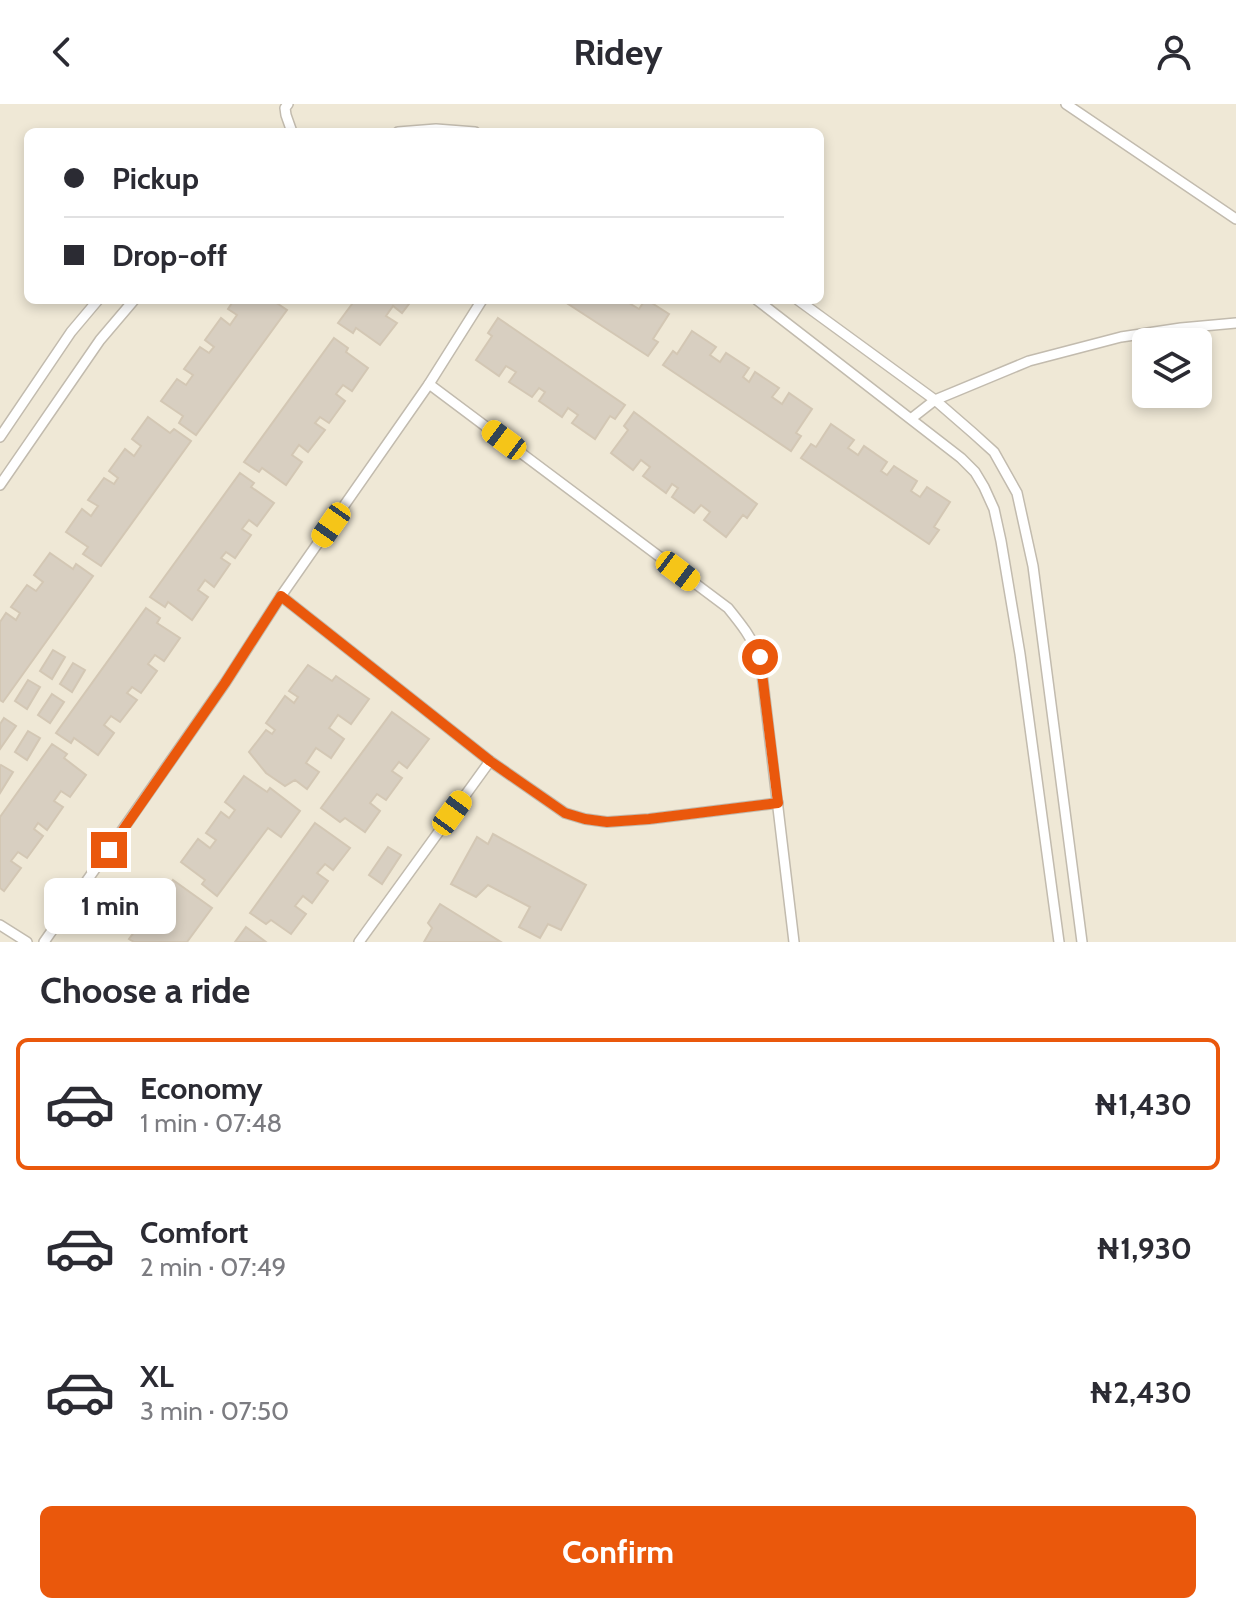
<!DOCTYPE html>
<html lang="en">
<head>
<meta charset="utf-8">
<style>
  :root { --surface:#fff; --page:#f7f7f7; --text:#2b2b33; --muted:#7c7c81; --line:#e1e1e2; --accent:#ea580c }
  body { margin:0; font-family:Cabin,sans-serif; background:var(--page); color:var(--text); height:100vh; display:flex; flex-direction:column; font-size:30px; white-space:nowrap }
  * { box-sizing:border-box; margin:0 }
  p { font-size:26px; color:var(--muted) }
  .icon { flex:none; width:44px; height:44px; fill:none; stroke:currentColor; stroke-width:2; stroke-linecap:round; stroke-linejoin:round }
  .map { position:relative; height:838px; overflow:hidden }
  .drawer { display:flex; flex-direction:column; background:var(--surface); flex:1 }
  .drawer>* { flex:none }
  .guide { position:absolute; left:24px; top:24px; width:800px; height:176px; border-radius:12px; box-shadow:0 4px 12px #0003; display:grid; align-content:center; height:176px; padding:0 40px; background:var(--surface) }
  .controls { position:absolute; left:1132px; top:224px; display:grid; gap:16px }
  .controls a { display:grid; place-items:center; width:80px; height:80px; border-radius:12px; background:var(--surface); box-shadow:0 4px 12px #0003; font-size:40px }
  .end { position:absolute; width:36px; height:36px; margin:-18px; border:10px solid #ea580c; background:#fff; box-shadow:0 0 0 4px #fff }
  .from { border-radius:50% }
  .bubble { position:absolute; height:56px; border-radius:12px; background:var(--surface); box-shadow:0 4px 12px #0003; font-size:26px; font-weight:700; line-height:56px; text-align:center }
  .car { position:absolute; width:24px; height:48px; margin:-24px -12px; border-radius:10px; box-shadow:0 0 6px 2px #0007; background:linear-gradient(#f5c518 24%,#345 0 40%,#f5c518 0 76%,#345 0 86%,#f5c518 0) }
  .guide b { display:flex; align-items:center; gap:28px; height:76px; font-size:30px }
  .guide b+b { border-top:2px solid var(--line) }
  .guide i { width:20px; height:20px; background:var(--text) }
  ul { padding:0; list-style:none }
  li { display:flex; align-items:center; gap:24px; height:132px; margin:0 16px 12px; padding:0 24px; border:4px solid transparent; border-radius:12px }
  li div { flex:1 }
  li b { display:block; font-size:30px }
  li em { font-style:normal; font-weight:700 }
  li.on { border-color:var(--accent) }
  li>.icon { width:72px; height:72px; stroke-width:1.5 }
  h2 { padding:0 40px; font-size:36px; line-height:96px }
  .action { display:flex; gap:16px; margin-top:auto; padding:16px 40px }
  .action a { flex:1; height:92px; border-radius:12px; background:var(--accent); color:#fff; font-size:32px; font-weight:700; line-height:92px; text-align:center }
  header { display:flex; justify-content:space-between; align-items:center; height:104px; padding:0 40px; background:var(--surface); font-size:36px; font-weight:700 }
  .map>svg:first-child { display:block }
  .education { fill:#efe8d6; fill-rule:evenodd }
  .building { fill:#d8cfc1; stroke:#d3c7b4; stroke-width:2 }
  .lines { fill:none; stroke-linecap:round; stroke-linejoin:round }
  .service-casing { stroke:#c2bbae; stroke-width:12 }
  .service { stroke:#fff; stroke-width:9 }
  .route { stroke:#ea580c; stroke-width:10 }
</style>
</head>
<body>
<header><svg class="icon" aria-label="back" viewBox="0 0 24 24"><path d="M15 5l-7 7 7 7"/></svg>Ridey<svg class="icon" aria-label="person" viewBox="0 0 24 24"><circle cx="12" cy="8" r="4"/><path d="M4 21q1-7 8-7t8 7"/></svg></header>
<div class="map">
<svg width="1236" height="838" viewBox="0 0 1236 838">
  <rect width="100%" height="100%" fill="#f6f3ec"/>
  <!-- education -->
  <path class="education" d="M0,0H1236V838H0ZM28,28H820V196H28ZM1146,238H1198V290H1146Z"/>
  <!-- building -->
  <g class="building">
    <polygon points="234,196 263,196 266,198 267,196 272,196 287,206 196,331 179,319 183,312 161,297 177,275 186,281 193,271 184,265 200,243 209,249 214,243 205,236 221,214 230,221 237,211 228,205"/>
    <polygon points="355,196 412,196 402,209 393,202 386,212 397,219 380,241 356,224 353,229 338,219"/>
    <polygon points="562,196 631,196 629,199 639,205 645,196 647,196 669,210 653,235 658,238 648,252"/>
    <polygon points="498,214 625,301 615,315 610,312 595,335 572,319 578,311 568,304 562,313 539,297 545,288 539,284 532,293 509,278 516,268 506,262 499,272 476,256 492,232 488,229"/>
    <polygon points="692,227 716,243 710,251 720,258 726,249 749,264 743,273 749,278 755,268 779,284 772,293 782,300 789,289 812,305 796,329 801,332 791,347 663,261 673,247 677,250"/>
    <polygon points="334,234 348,244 346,248 368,264 352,287 343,281 336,290 345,297 329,319 320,313 315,319 325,326 308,348 299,341 292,351 302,358 286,381 262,364 259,368 244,358"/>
    <polygon points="634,308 757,400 747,414 743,411 726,433 704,416 710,408 701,401 694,409 672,393 678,384 672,380 666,389 643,372 650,363 641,356 633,366 611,349 628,326 624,322"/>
    <polygon points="148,313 170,329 174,325 191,337 101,462 83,450 88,443 66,428 82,405 91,412 98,402 88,396 104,374 114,380 118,374 109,367 125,345 134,352 141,342 132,335"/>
    <polygon points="831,320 854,336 848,344 858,351 864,342 887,358 881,367 887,371 894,362 917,377 911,387 920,393 927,383 950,398 934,423 939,426 929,440 801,354 811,340 816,343"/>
    <polygon points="240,369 254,379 251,383 274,399 257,422 249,416 242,425 251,431 235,454 226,448 221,454 230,460 214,483 205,476 198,486 208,493 192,516 168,498 165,503 150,493"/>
    <polygon points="50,449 73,465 76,460 93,472 3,598 0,596 0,518 6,509 16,516 20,509 11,503 27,481 36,487 43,478 34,471"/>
    <polygon points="146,504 160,514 157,519 180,534 164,557 155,551 148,560 157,567 141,589 132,583 127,589 137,596 120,618 111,612 104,621 114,629 98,651 74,634 71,639 56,629"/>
    <polygon points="53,546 65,553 52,575 40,567"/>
    <polygon points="73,559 85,566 72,588 60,580"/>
    <polygon points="308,561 332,577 336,572 369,595 351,620 338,611 329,624 344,635 331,654 316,644 306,659 319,668 307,685 295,676 285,682 266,669 249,648 266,626 272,630 275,626 266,619 285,592 294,599 298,593 289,587"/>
    <polygon points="28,576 40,583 27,605 15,597"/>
    <polygon points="52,590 64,598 50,619 38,611"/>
    <polygon points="392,608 429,635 407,664 399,658 392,667 402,674 386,696 377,690 370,699 380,707 365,728 345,714 340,718 321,704"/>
    <polygon points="4,614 16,622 0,645 0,620"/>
    <polygon points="28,627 40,634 27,656 15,648"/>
    <polygon points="52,640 67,650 64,654 86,671 70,693 61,687 54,697 63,703 47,726 38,719 34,725 43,732 27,754 18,748 11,757 21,764 4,787 0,784 0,713"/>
    <polygon points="1,661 13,668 0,689 0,662"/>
    <polygon points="244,672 267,688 270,684 300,707 281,733 268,724 217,792 202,780 205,776 181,758 198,735 210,744 216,736 206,729 221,708 229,714 235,706 225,698"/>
    <polygon points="315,719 350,744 333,766 325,760 317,769 328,777 312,799 303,792 295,802 306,810 291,830 271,816 266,820 250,809"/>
    <polygon points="493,730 586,781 561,826 548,820 540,834 519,823 530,803 488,781 476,793 451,780 477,733 488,740"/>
    <polygon points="388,743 401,751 382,780 369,771"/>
    <polygon points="173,776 212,804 187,838 134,838 129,835 149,808 159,815 163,808 154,801"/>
    <polygon points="440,800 501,838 424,838 432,824 428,819"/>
    <polygon points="246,823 266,838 235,838"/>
  </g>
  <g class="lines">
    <defs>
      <g id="service">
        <polyline points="288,0 285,4 286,11 292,28"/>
        <polyline points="1066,0 1236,115"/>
        <polyline points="398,28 436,25 475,28"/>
        <polyline points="757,196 961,354 975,368 984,383 994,405 1001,437 1020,550 1059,838"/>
        <polyline points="798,196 935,296 973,329 994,348 1017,389 1033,462 1082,838"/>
        <path d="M429,280L728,504C741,520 752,534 760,553L794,838"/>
        <polyline points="912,314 935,296 1029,257 1121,233 1181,224 1236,219"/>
        <polyline points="0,333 71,228 98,196"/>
        <polyline points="0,381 100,236 134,196"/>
        <polyline points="281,492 490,657 565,709 585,715 607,718 649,715 778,699"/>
        <polyline points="0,821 27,838"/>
        <polyline points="44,838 225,579 281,492 429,280 482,196"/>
        <polyline points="359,838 490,657"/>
      </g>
    </defs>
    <!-- service casing -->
    <use href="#service" class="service-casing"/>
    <!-- service -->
    <use href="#service" class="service"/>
  </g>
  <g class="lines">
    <!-- route -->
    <polyline class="route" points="109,746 225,579 281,492 490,657 565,709 585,715 607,718 649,715 778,699 760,553"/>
  </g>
</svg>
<div class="controls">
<a><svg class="icon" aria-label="layers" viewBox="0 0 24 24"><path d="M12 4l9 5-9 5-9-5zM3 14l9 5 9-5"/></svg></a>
</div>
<i class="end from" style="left:760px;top:553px"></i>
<i class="end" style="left:109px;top:746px"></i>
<div class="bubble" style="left:44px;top:774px;width:132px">1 min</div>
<i class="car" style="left:504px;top:336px;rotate:307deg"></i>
<i class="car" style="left:331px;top:421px;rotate:215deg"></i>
<i class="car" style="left:678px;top:467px;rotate:127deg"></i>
<i class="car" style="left:452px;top:709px;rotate:36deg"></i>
<div class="guide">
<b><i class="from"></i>Pickup</b>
<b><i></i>Drop-off</b>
</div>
</div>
<section class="drawer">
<h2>Choose a ride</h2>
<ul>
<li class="on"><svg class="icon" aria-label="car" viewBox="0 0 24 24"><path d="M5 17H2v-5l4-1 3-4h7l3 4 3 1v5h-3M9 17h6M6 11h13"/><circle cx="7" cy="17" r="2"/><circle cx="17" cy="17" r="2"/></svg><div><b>Economy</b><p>1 min · 07:48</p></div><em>₦1,430</em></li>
<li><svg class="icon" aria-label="car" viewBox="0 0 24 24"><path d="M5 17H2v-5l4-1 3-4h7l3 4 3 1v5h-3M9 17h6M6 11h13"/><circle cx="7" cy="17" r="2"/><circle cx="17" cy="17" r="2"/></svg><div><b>Comfort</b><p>2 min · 07:49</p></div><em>₦1,930</em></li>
<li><svg class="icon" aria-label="car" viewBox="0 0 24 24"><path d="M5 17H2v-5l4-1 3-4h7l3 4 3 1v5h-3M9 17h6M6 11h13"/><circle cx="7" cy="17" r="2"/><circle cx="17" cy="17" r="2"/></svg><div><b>XL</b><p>3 min · 07:50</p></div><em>₦2,430</em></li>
</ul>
<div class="action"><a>Confirm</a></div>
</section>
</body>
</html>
